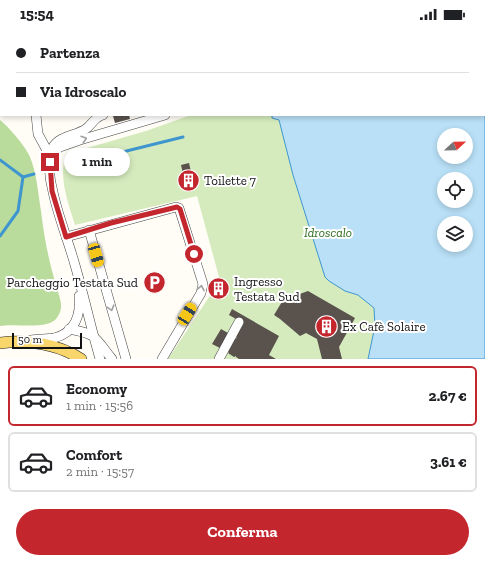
<!DOCTYPE html>
<html lang="it">
<head>
<meta charset="utf-8">
<style>
  :root { --surface:#fff; --page:#f2f2f2; --text:#202124; --muted:#757577; --line:#e0e0e0; --accent:#c4262e }
  body { margin:0; font-family:"Zilla Slab",serif; background:var(--page); color:var(--text); height:100vh; display:flex; flex-direction:column; font-size:15px; white-space:nowrap }
  * { box-sizing:border-box; margin:0 }
  p { font-size:13px; color:var(--muted) }
  .icon { flex:none; width:22px; height:22px; fill:none; stroke:currentColor; stroke-width:2; stroke-linecap:round; stroke-linejoin:round }
  .map { position:relative; height:331px; overflow:hidden }
  .sheet { display:flex; flex-direction:column; background:var(--surface); flex:1 }
  .sheet>* { flex:none }
  .banner { position:absolute; left:0px; top:0px; width:485px; height:88px; box-shadow:0 2px 6px #0003; display:grid; align-content:center; height:88px; padding:0 16px; background:var(--surface) }
  .needle { width:26px; rotate:68deg }
  .fabs { position:absolute; left:437px; top:100px; display:grid; gap:8px }
  .fabs a { display:grid; place-items:center; width:36px; height:36px; border-radius:50%; background:var(--surface); box-shadow:0 2px 6px #0003; font-size:20px }
  .scale { position:absolute; left:12px; bottom:10px; width:70px; box-sizing:border-box; padding-left:4px; border:2px solid #111; border-top:0; font-size:11px; line-height:14px; white-space:nowrap; color:#111; -webkit-text-stroke:3px #fff; paint-order:stroke }
  .end { position:absolute; width:18px; height:18px; margin:-9px; border:5px solid #c4262e; background:#fff; box-shadow:0 0 0 2px #fff }
  .from { border-radius:50% }
  .bubble { position:absolute; height:28px; border-radius:14px; background:var(--surface); box-shadow:0 2px 6px #0003; font-size:13px; font-weight:700; line-height:28px; text-align:center }
  .car { position:absolute; width:12px; height:24px; margin:-12px -6px; border-radius:5px; box-shadow:0 0 3px 1px #0007; background:linear-gradient(#f5c518 24%,#345 0 40%,#f5c518 0 76%,#345 0 86%,#f5c518 0) }
  .banner b { display:flex; align-items:center; gap:14px; height:38px; font-size:15px }
  .banner b+b { border-top:1px solid var(--line) }
  .banner i { width:10px; height:10px; background:var(--text) }
  ul { padding:7px 0 0; list-style:none }
  li { display:flex; align-items:center; gap:12px; height:60px; margin:0 8px 6px; padding:0 8px; border:2px solid var(--line); border-radius:6px }
  li div { flex:1 }
  li b { display:block; font-size:15px }
  li em { font-style:normal; font-weight:700 }
  li.on { border-color:var(--accent) }
  li>.icon { width:36px; height:36px; stroke-width:1.5 }
  .button { display:flex; gap:8px; margin-top:auto; padding:8px 16px }
  .button a { flex:1; height:46px; border-radius:24px; background:var(--accent); color:#fff; font-size:16px; font-weight:700; line-height:46px; text-align:center }
  .status { display:flex; justify-content:space-between; align-items:center; height:28px; padding:0 20px; background:var(--surface); direction:ltr }
  .status svg { height:11px; fill:currentColor }
  .map>svg:first-child { display:block }
  .green { fill:#d5ebbd; fill-rule:evenodd }
  .forest { fill:#b9dc9c }
  .water { fill:#b9e0f7; stroke:#3f96cf; fill-rule:evenodd }
  .lines { fill:none; stroke-linecap:round; stroke-linejoin:round }
  .stream { stroke:#3f96cf; stroke-width:3 }
  .building { fill:#5a524d }
  .minor-casing { stroke:#444; stroke-width:10 }
  .major-casing { stroke:#222; stroke-width:12 }
  .minor { stroke:#fff; stroke-width:9 }
  .major { stroke:#f9d66b; stroke-width:11 }
  .oneway { stroke:#a0a0a0 }
  .route { stroke:#c4262e; stroke-width:5 }
  .labels { text-anchor:middle; stroke-width:4; stroke-linejoin:round; paint-order:stroke }
  .poi-label { font-size:13px; fill:#111; stroke:#fff; text-anchor:start }
  .park-label { font-size:13px; font-style:italic; fill:#2f6b1f; stroke:#fff }
</style>
</head>
<body>
<div class="status"><b>15:54</b><svg viewBox="0 0 49 12"><path d="M0 12V9h3v3zM5 12V6h3v6zM10 12V3h3v9zM15 12V0h3v12zM26 1h20v11H26zM47 4h2v5h-2z"/></svg></div>
<div class="map">
<svg width="485" height="331" viewBox="0 0 485 331">
  <rect width="100%" height="100%" fill="#fffdf5"/>
  <!-- green -->
  <g class="green">
    <polygon points="0,0 34,0 1,1 1,60"/>
    <path d="M250,0H485V331H168L215,260L219,249L197,168L75,197C68,174 58,149 66,126L146,103L191,87H484V1H249ZM444,107H466V129H444ZM444,151H466V173H444ZM444,195H466V217H444Z"/>
  </g>
  <!-- forest -->
  <path class="forest" d="M0,92C9,99 26,119 30,129C37,146 38,166 41,183C44,209 49,235 57,260C60,272 65,280 56,291C47,302 13,295 0,298Z"/>
  <!-- water -->
  <path class="water" d="M277,0H485V331H368L375,298L374,280L358,267L345,263L329,253L325,249L293,147L279,92L272,90V87H484V1H277ZM444,107H466V129H444ZM444,151H466V173H444ZM444,195H466V217H444Z"/>
  <g class="lines">
    <!-- stream -->
    <g class="stream">
      <polyline points="0,132 23,149"/>
      <polyline points="70,137 183,109"/>
      <polyline points="23,149 34,146"/>
      <polyline points="0,208 18,183 23,149"/>
    </g>
  </g>
  <!-- building -->
  <g class="building">
    <polygon points="116,87 129,87 130,91 115,95 113,88"/>
    <polygon points="189,135 194,157 186,159 181,137"/>
    <polygon points="308,263 355,290 339,319 342,331 322,331 317,311 306,305 300,308 280,291 274,287 283,272"/>
    <polygon points="232,281 279,308 269,327 276,331 239,331 236,329 236,328 234,329 228,325 229,324 227,323 234,310 236,311 237,308 236,307 243,295 229,287"/>
    <polygon points="221,301 228,305 220,320 212,316"/>
  </g>
  <g class="lines">
    <defs>
      <g id="minor">
        <polyline points="39,1 39,0"/>
        <polyline points="239,1 240,0"/>
        <polyline points="0,65 1,66"/>
        <polyline points="36,87 38,106 50,128"/>
        <polyline points="52,125 60,119 80,112 165,87"/>
        <polyline points="89,202 126,331"/>
        <polyline points="66,209 176,179 179,180 203,256 201,265 162,331"/>
        <path d="M69,301C98,306 95,310 112,331"/>
        <path d="M31,312C38,311 47,311 54,310C75,305 81,287 79,268"/>
        <path d="M100,331C91,300 84,268 75,237C68,212 58,188 53,164C50,153 46,128 53,119C60,107 77,108 87,100C93,95 95,89 103,87"/>
        <polyline points="219,331 239,294"/>
      </g>
      <path id="major" d="M0,315C27,311 58,316 81,331"/>
    </defs>
    <!-- minor casing -->
    <use href="#minor" class="minor-casing"/>
    <!-- major casing -->
    <use href="#major" class="major-casing"/>
    <!-- minor -->
    <use href="#minor" class="minor"/>
    <!-- major -->
    <use href="#major" class="major"/>
  </g>
  <!-- one-way arrows -->
  <defs><path id="oneway-chevron" d="M-2-3.5L2.5 0L-2 3.5" fill="none" stroke-width="1.6" stroke-linecap="round" stroke-linejoin="round"/></defs>
  <g class="oneway">
    <use href="#oneway-chevron" transform="translate(84 111) rotate(-17)"/>
    <use href="#oneway-chevron" transform="translate(201 260) rotate(-79)"/>
    <use href="#oneway-chevron" transform="translate(111 280) rotate(74)"/>
  </g>
  <g class="lines">
    <!-- route -->
    <polyline class="route" points="50,134 52,163 66,209 111,195 177,179 180,181 194,226"/>
  </g>
  <!-- icons -->
  <defs>
    <symbol id="building-disc" viewBox="-11 -11 22 22"><circle r="9.5" fill="#c4262e" stroke="#fff"/><path d="M-4-6H4V6H1V3H-1V6H-4ZM-2.5-4.3h1.7v1.8h-1.7ZM.8-4.3h1.7v1.8H.8ZM-2.5-1h1.7V.8h-1.7ZM.8-1h1.7V.8H.8Z" fill="#fff"/></symbol>
    <symbol id="parking-disc" viewBox="-11 -11 22 22"><circle r="9.5" fill="#c4262e" stroke="#fff"/><path d="M-3.5-5.5H1a3.5 3.5 0 0 1 0 7H-1V5.5H-3.5ZM-1-3.4V-.6H.8a1.4 1.4 0 0 0 0-2.8Z" fill="#fff"/></symbol>
  </defs>
  <g fill-rule="evenodd">
    <use href="#building-disc" x="176" y="140" width="25" height="25"/>
    <use href="#parking-disc" x="142" y="242" width="25" height="25"/>
    <use href="#building-disc" x="206" y="248" width="25" height="25"/>
    <use href="#building-disc" x="314" y="286" width="25" height="25"/>
  </g>
  <g class="labels">
    <!-- poi labels -->
    <g class="poi-label">
      <text x="204" y="157">Toilette 7</text>
      <text x="234" y="258">Ingresso<tspan x="234" dy="15">Testata Sud</tspan></text>
      <text x="138" y="259" text-anchor="end">Parcheggio Testata Sud</text>
      <text x="342" y="303">Ex Cafè Solaire</text>
    </g>
    <!-- park labels -->
    <g class="park-label">
      <text x="328" y="209">Idroscalo</text>
    </g>
  </g>
</svg>
<div class="fabs">
<a><svg class="needle" viewBox="-14 -14 28 28"><path d="M0-13l5 13h-10z" fill="#e53935"/><path d="M0 13l5-13h-10z" fill="#757577"/></svg></a>
<a><svg class="icon" aria-label="locate" viewBox="0 0 24 24"><circle cx="12" cy="12" r="6"/><path d="M12 2v4M12 18v4M2 12h4M18 12h4"/></svg></a>
<a><svg class="icon" aria-label="layers" viewBox="0 0 24 24"><path d="M12 4l9 5-9 5-9-5zM3 14l9 5 9-5"/></svg></a>
</div>
<div class="scale">50 m</div>
<i class="end from" style="left:194px;top:226px"></i>
<i class="end" style="left:50px;top:134px"></i>
<div class="bubble" style="left:64px;top:120px;width:66px">1 min</div>
<i class="car" style="left:96px;top:227px;rotate:164deg"></i>
<i class="car" style="left:187px;top:286px;rotate:32deg"></i>
<div class="banner">
<b><i class="from"></i>Partenza</b>
<b><i></i>Via Idroscalo</b>
</div>
</div>
<section class="sheet">
<ul>
<li class="on"><svg class="icon" aria-label="car" viewBox="0 0 24 24"><path d="M5 17H2v-5l4-1 3-4h7l3 4 3 1v5h-3M9 17h6M6 11h13"/><circle cx="7" cy="17" r="2"/><circle cx="17" cy="17" r="2"/></svg><div><b>Economy</b><p>1 min · 15:56</p></div><em>2.67 €</em></li>
<li><svg class="icon" aria-label="car" viewBox="0 0 24 24"><path d="M5 17H2v-5l4-1 3-4h7l3 4 3 1v5h-3M9 17h6M6 11h13"/><circle cx="7" cy="17" r="2"/><circle cx="17" cy="17" r="2"/></svg><div><b>Comfort</b><p>2 min · 15:57</p></div><em>3.61 €</em></li>
</ul>
<div class="button"><a>Conferma</a></div>
</section>
</body>
</html>
